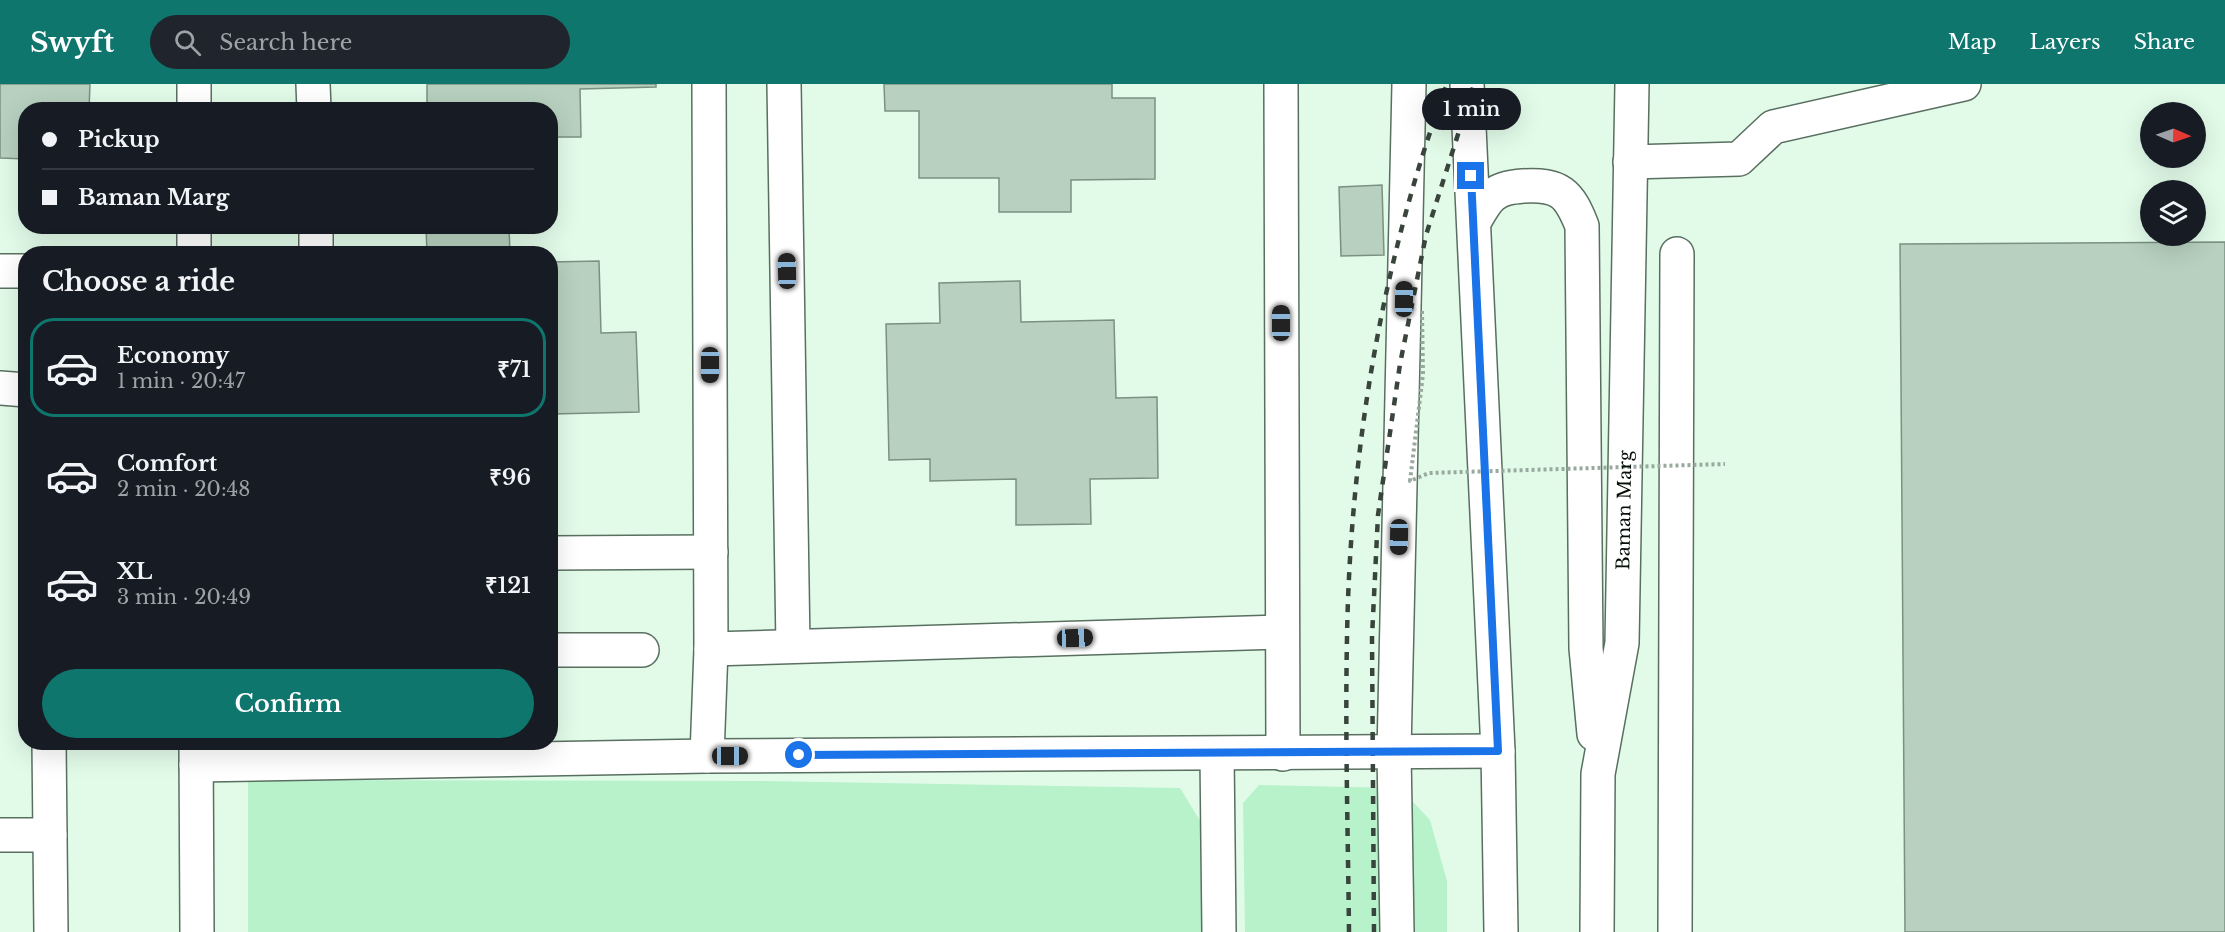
<!DOCTYPE html>
<html lang="en">
<head>
<meta charset="utf-8">
<style>
  :root { --surface:#171b24; --page:#20242c; --text:#f1f3f6; --muted:#9ea1a6; --line:#363941; --accent:#0f766e }
  body { margin:0; font-family:"Libre Baskerville",serif; background:var(--page); color:var(--text); height:100vh; display:flex; flex-direction:column; font-size:22px; white-space:nowrap }
  * { box-sizing:border-box; margin:0 }
  p { font-size:20px; color:var(--muted) }
  .icon { flex:none; width:33px; height:33px; fill:none; stroke:currentColor; stroke-width:2; stroke-linecap:round; stroke-linejoin:round }
  .map { position:relative; flex:1; overflow:hidden }
  .drawer { position:absolute; left:18px; top:162px; width:540px; height:504px; display:flex; flex-direction:column; background:var(--surface); border-radius:24px; box-shadow:0 6px 24px #0002 }
  .drawer>* { flex:none }
  .top-card { position:absolute; left:18px; top:18px; width:540px; height:132px; border-radius:24px; box-shadow:0 6px 24px #0002; display:grid; align-content:center; height:132px; padding:0 24px; background:var(--surface) }
  .needle { width:39px; rotate:92deg }
  .buttons { position:absolute; left:2140px; top:18px; display:grid; gap:12px }
  .buttons a { display:grid; place-items:center; width:66px; height:66px; border-radius:50%; background:var(--surface); box-shadow:0 6px 24px #0002; font-size:30px }
  .end { position:absolute; width:27px; height:27px; margin:-14px; border:8px solid #1a73e8; background:#fff; box-shadow:0 0 0 3px #fff }
  .from { border-radius:50% }
  .bubble { position:absolute; height:42px; border-radius:21px; background:var(--surface); box-shadow:0 6px 24px #0002; font-size:20px; font-weight:600; line-height:42px; text-align:center }
  .car { position:absolute; width:18px; height:36px; margin:-18px -9px; border-radius:8px; box-shadow:0 0 4px 2px #0007; background:linear-gradient(#222 24%,#8ab4d8 0 40%,#222 0 76%,#8ab4d8 0 86%,#222 0) }
  .top-card b { display:flex; align-items:center; gap:21px; height:57px; font-size:22px }
  .top-card b+b { border-top:2px solid var(--line) }
  .top-card i { width:15px; height:15px; background:var(--text) }
  ul { padding:0; list-style:none }
  li { display:flex; align-items:center; gap:18px; height:99px; margin:0 12px 9px; padding:0 12px; border:3px solid transparent; border-radius:24px }
  li div { flex:1 }
  li b { display:block; font-size:22px }
  li em { font-style:normal; font-weight:600 }
  li.on { border-color:var(--accent) }
  li>.icon { width:54px; height:54px; stroke-width:1.5 }
  h2 { padding:0 24px; font-size:27px; line-height:72px }
  .button { display:flex; gap:12px; margin-top:auto; padding:12px 24px }
  .button a { flex:1; height:69px; border-radius:36px; background:var(--accent); color:#fff; font-size:24px; font-weight:600; line-height:69px; text-align:center }
  header { display:flex; align-items:center; gap:36px; box-sizing:border-box; height:84px; padding:0 30px; background:var(--accent); color:#fff }
  header strong { font-size:28px }
  nav { display:flex; gap:33px; margin-inline-start:auto; font-size:21px }
  .search { width:420px; height:54px; background:var(--page); display:flex; align-items:center; gap:15px; box-sizing:border-box; padding:0 21px; border-radius:33px; color:var(--muted); font-size:22px }
  .map>svg:first-child { display:block }
  .green { fill:#b7f2cb }
  .building { fill:#b7d0bf; stroke:#7a9181; stroke-width:1.5 }
  .lines { fill:none; stroke-linecap:round; stroke-linejoin:round }
  .minor-casing { stroke:#596f60; stroke-width:36 }
  .major-casing { stroke:#596f60; stroke-width:36 }
  .minor { stroke:#fff; stroke-width:33 }
  .major { stroke:#fff; stroke-width:33 }
  .rail { stroke:#39453c; stroke-width:4.5; stroke-dasharray:8 8; stroke-linecap:butt }
  .path-bridge { stroke:#97aa9d; stroke-width:4; stroke-dasharray:3 3; stroke-linecap:butt }
  .route { stroke:#1a73e8; stroke-width:8 }
  .labels { text-anchor:middle; stroke-width:6; stroke-linejoin:round; paint-order:stroke }
  .street-label { font-size:18px; fill:#070f09; stroke:#fff }
</style>
</head>
<body>
<header>
<strong>Swyft</strong>
<div class="search"><svg class="icon" aria-label="search" viewBox="0 0 24 24"><circle cx="10" cy="10" r="6"/><path d="M15 15l6 6"/></svg>Search here</div>
<nav><a>Map</a><a>Layers</a><a>Share</a></nav>
</header>
<div class="map">
<svg width="2225" height="848" viewBox="0 0 2225 848">
  <rect width="100%" height="100%" fill="#e2fbe9"/>
  <!-- green -->
  <g class="green">
    <polygon points="248,696 762,697 1180,704 1212,756 1213,848 248,848"/>
    <polygon points="1259,701 1400,704 1430,736 1447,797 1447,848 1245,848 1243,719"/>
  </g>
  <!-- building -->
  <g class="building">
    <polygon points="0,0 90,0 89,26 26,26 26,75 0,74"/>
    <polygon points="427,0 656,0 656,3 580,5 581,53 550,53 550,26 497,26 497,20 427,22"/>
    <polygon points="884,0 1112,0 1112,14 1155,14 1155,95 1071,96 1071,128 999,128 999,94 919,94 919,27 885,27"/>
    <polygon points="1382,101 1384,171 1341,172 1339,103"/>
    <polygon points="426,142 509,142 510,170 427,170"/>
    <polygon points="2225,158 2225,848 1905,848 1900,160"/>
    <polygon points="599,177 601,249 636,248 639,328 552,330 554,373 550,373 550,178"/>
    <polygon points="1020,197 1021,238 1114,236 1116,314 1157,313 1158,394 1090,395 1091,440 1016,441 1016,395 930,397 930,375 889,376 886,240 940,239 939,199"/>
  </g>
  <g class="lines">
    <defs>
      <g id="minor">
        <polyline points="313,0 314,26"/>
        <polyline points="784,0 793,562"/>
        <polyline points="1281,0 1283,670"/>
        <polyline points="194,26 194,0"/>
        <polyline points="1630,78 1739,75 1773,43 1964,0"/>
        <polyline points="316,142 316,170"/>
        <polyline points="194,170 194,142"/>
        <polyline points="0,187 26,187"/>
        <polyline points="0,304 26,306"/>
        <polyline points="550,469 711,468"/>
        <polyline points="711,565 1282,548"/>
        <polyline points="550,566 642,566"/>
        <polyline points="49,658 51,848"/>
        <polyline points="196,658 197,848"/>
        <polyline points="1217,670 1219,848"/>
        <polyline points="707,672 711,565 709,0"/>
        <polyline points="196,681 707,672 1498,667"/>
        <polyline points="0,751 50,751"/>
        <polyline points="1397,848 1394,668 1409,0"/>
        <polyline points="1675,848 1677,170"/>
      </g>
      <g id="major">
        <polyline points="1467,0 1498,667 1501,848"/>
        <path d="M1474,138C1479,130 1485,117 1493,111C1502,104 1512,103 1523,102C1560,100 1569,109 1582,142L1586,564L1594,650"/>
        <path id="s1" d="M1597,848L1598,690L1622,559L1632,0"/>
      </g>
    </defs>
    <!-- minor casing -->
    <use href="#minor" class="minor-casing"/>
    <!-- major casing -->
    <use href="#major" class="major-casing"/>
    <!-- minor -->
    <use href="#minor" class="minor"/>
    <!-- major -->
    <use href="#major" class="major"/>
    <!-- rail -->
    <g class="rail">
      <path d="M1349,848C1348,750 1345,652 1347,554C1350,367 1382,175 1447,0"/>
      <polyline points="1374,848 1372,553 1378,431 1400,280 1426,151 1474,0"/>
    </g>
    <!-- path-bridge -->
    <polyline class="path-bridge" points="1422,227 1423,290 1410,397 1429,389 1725,380"/>
  </g>
  <g class="lines">
    <!-- route -->
    <polyline class="route" points="799,671 1498,667 1471,92"/>
  </g>
  <g class="labels">
    <!-- street labels -->
    <g class="street-label">
      <text dy="6" stroke="none"><textPath href="#s1" startOffset="424">Baman Marg</textPath></text>
    </g>
  </g>
</svg>
<div class="buttons">
<a><svg class="needle" viewBox="-14 -14 28 28"><path d="M0-13l5 13h-10z" fill="#e53935"/><path d="M0 13l5-13h-10z" fill="#9ea1a6"/></svg></a>
<a><svg class="icon" aria-label="layers" viewBox="0 0 24 24"><path d="M12 4l9 5-9 5-9-5zM3 14l9 5 9-5"/></svg></a>
</div>
<i class="end from" style="left:799px;top:671px"></i>
<i class="end" style="left:1471px;top:92px"></i>
<div class="bubble" style="left:1422px;top:4px;width:99px">1 min</div>
<i class="car" style="left:787px;top:187px;rotate:359deg"></i>
<i class="car" style="left:1404px;top:215px;rotate:1deg"></i>
<i class="car" style="left:1281px;top:239px;rotate:0deg"></i>
<i class="car" style="left:710px;top:281px;rotate:180deg"></i>
<i class="car" style="left:1399px;top:453px;rotate:181deg"></i>
<i class="car" style="left:1075px;top:554px;rotate:88deg"></i>
<i class="car" style="left:730px;top:672px;rotate:90deg"></i>
<div class="top-card">
<b><i class="from"></i>Pickup</b>
<b><i></i>Baman Marg</b>
</div>
<section class="drawer">
<h2>Choose a ride</h2>
<ul>
<li class="on"><svg class="icon" aria-label="car" viewBox="0 0 24 24"><path d="M5 17H2v-5l4-1 3-4h7l3 4 3 1v5h-3M9 17h6M6 11h13"/><circle cx="7" cy="17" r="2"/><circle cx="17" cy="17" r="2"/></svg><div><b>Economy</b><p>1 min · 20:47</p></div><em>₹71</em></li>
<li><svg class="icon" aria-label="car" viewBox="0 0 24 24"><path d="M5 17H2v-5l4-1 3-4h7l3 4 3 1v5h-3M9 17h6M6 11h13"/><circle cx="7" cy="17" r="2"/><circle cx="17" cy="17" r="2"/></svg><div><b>Comfort</b><p>2 min · 20:48</p></div><em>₹96</em></li>
<li><svg class="icon" aria-label="car" viewBox="0 0 24 24"><path d="M5 17H2v-5l4-1 3-4h7l3 4 3 1v5h-3M9 17h6M6 11h13"/><circle cx="7" cy="17" r="2"/><circle cx="17" cy="17" r="2"/></svg><div><b>XL</b><p>3 min · 20:49</p></div><em>₹121</em></li>
</ul>
<div class="button"><a>Confirm</a></div>
</section>
</div>
</body>
</html>
